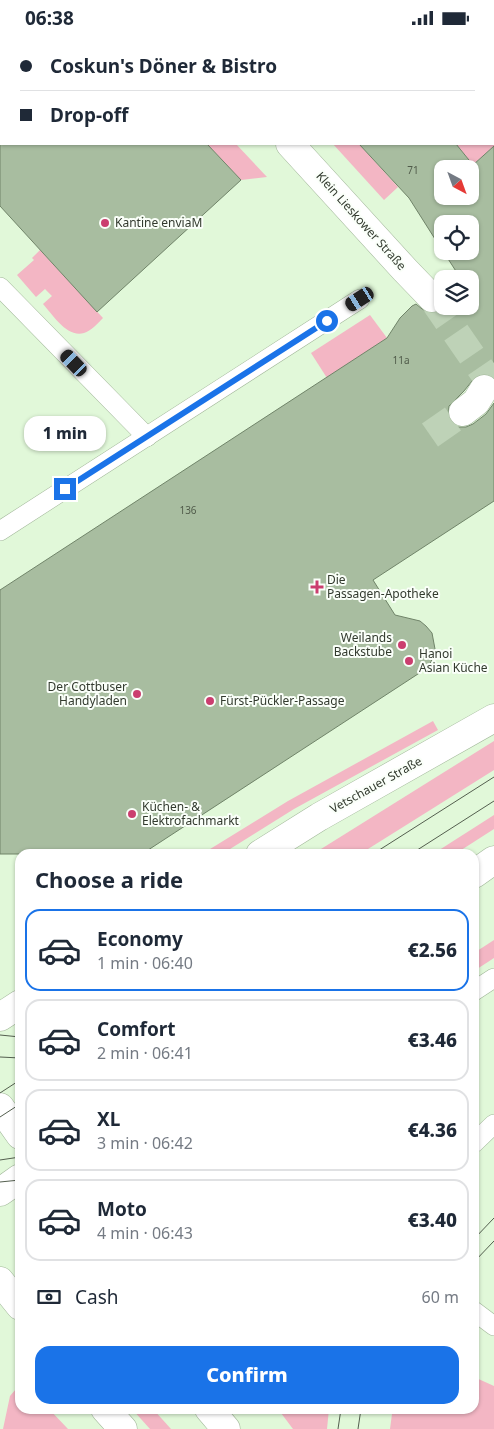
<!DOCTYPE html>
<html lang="en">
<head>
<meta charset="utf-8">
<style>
  :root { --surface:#fff; --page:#f6f6f7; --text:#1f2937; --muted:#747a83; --line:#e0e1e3; --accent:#1a73e8 }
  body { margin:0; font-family:"Noto Sans",sans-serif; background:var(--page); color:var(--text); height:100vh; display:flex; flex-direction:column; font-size:19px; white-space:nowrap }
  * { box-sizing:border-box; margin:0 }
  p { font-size:16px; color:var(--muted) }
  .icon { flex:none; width:28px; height:28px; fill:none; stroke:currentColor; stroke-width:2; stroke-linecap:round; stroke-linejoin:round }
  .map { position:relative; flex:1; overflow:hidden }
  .sheet { position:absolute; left:15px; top:814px; width:464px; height:565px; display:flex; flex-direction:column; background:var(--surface); border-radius:15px; box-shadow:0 1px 4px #0004 }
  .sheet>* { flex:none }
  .guide { position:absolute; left:0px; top:0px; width:495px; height:110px; box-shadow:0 1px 4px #0004; display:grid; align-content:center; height:110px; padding:0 20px; background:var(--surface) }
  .needle { width:32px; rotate:139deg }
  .controls { position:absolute; left:434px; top:125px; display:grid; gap:10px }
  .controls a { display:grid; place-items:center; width:45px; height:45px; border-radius:10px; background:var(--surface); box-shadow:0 1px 4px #0004; font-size:25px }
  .end { position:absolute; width:22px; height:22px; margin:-11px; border:6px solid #1a73e8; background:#fff; box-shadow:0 0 0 2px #fff }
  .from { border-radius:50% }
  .bubble { position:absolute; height:35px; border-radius:15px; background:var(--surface); box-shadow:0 1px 4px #0004; font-size:16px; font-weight:800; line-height:35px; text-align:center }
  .car { position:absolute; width:15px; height:30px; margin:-15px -8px; border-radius:6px; box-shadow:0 0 4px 1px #0007; background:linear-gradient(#222 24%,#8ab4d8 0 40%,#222 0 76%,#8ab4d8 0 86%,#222 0) }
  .guide b { display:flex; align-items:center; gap:18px; height:48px; font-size:19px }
  .guide b+b { border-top:1px solid var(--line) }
  .guide i { width:12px; height:12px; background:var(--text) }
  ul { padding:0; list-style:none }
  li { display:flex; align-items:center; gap:15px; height:82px; margin:0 10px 8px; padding:0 10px; border:2px solid var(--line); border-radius:15px }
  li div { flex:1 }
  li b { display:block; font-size:19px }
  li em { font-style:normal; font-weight:800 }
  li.on { border-color:var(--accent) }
  li>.icon { width:45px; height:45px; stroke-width:1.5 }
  h2 { padding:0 20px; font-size:22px; line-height:60px }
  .pay { display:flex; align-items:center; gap:12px; height:55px; padding:0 20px; font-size:19px }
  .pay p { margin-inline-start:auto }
  .primary-button { display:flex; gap:10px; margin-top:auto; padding:10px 20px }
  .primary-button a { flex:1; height:58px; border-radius:15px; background:var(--accent); color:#fff; font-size:20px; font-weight:800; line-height:58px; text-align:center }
  .status { display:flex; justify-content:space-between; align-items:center; height:35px; padding:0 25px; background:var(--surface); direction:ltr }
  .status svg { height:14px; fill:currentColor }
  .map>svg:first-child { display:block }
  .green { fill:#f3b6c4 }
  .building { fill:#a8bda0; stroke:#708469; fill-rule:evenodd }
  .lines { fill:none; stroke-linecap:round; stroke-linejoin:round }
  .street-tunnel { stroke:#bed2b7; stroke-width:28; stroke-dasharray:28 14; stroke-linecap:butt }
  .lane-casing { stroke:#a2b79a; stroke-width:20 }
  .street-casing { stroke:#a2b79a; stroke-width:29 }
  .secondary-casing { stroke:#a2b79a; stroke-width:29 }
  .lane { stroke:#fff; stroke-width:19 }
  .street { stroke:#fff; stroke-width:28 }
  .secondary { stroke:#fff; stroke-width:28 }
  .tram { stroke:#545f4f; stroke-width:1 }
  .route { stroke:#1a73e8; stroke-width:6 }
  .poi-dot { fill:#cb3e6f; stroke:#fafff9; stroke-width:2 }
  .labels { text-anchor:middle; stroke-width:4; stroke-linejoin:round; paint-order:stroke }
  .number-label { font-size:10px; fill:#505b4a }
  .street-label { font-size:12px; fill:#323a2e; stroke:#fafff9 }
  .poi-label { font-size:12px; fill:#323a2e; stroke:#fafff9; text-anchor:start }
</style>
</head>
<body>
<div class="status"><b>06:38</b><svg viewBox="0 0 49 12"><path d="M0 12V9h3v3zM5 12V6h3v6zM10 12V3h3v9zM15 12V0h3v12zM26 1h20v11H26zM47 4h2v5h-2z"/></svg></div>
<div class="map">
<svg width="494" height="1394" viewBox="0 0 494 1394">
  <rect width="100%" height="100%" fill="#e1f8d9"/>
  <!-- green -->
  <g class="green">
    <polygon points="494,53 494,111 473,130 456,109 494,109"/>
    <polygon points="207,109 236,109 267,142 241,145"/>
    <polygon points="333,109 359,109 398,152 384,165"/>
    <path d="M40,215L103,283C98,288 91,296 84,298C67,303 53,280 43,269L52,261L45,254L36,262L17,240L34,225L32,223Z"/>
    <polygon points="370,280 387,303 327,343 311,318"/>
    <polygon points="433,686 438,695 294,774 222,819 202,819 288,766"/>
    <polygon points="494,706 494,735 360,819 313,819"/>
    <polygon points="494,780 494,794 455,819 433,819"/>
    <polygon points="494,905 494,923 474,936 474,918"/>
    <polygon points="474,1342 494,1351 494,1394 390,1394 392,1379 395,1374 474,1374"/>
    <polygon points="16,1354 20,1354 20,1374 49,1374 68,1394 3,1394 10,1361"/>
    <polygon points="132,1374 153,1374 171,1394 150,1394"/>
    <polygon points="278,1374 329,1374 327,1394 293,1394"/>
  </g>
  <!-- building -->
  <g class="building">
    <polygon points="0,109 207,109 241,145 97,277 0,171"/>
    <path d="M359,109H456L473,130L494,111V343L485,338L476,341L464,356L449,371L448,379L451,387L458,392H466L473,389L486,379L494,368V466L373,545L395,580L420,586L426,591L432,598L435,614L431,627L421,637L142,819H0V555L387,303L400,283L412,271L416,269L427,278H435L442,275L445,271H470V244H461L443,216H470V189H442V215L409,163ZM442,134H470V161H442Z"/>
  </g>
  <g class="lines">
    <!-- street-tunnel -->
    <g class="street-tunnel">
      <polyline points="432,263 494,353"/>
      <polyline points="430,400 463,377"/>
    </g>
    <defs>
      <g id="lane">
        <polyline points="0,252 147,402"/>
        <polyline points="0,496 360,264"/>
        <polyline points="474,956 494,943"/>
        <polyline points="474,1108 494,1089"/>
        <polyline points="474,1276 494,1291"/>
      </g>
      <g id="street">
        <polyline points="192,0 193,1"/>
        <polyline points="290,109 405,235 432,263"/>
        <polyline points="463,377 476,367 484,354"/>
      </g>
      <g id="secondary">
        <polyline points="260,819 319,782 494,683"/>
        <polyline points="474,839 494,825"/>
        <polyline points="0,982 20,969"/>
        <polyline points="0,1072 20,1100"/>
        <polyline points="0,1157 20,1143"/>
        <polyline points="0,1246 20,1271"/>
        <polyline points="105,1374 123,1394"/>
        <polyline points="209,1374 226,1394"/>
      </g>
    </defs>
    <!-- lane casing -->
    <use href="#lane" class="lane-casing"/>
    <!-- street casing -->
    <use href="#street" class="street-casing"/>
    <!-- secondary casing -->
    <use href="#secondary" class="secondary-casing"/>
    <!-- lane -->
    <use href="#lane" class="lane"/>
    <!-- street -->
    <use href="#street" class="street"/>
    <!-- secondary -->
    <use href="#secondary" class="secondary"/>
    <!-- tram -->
    <g class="tram">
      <polyline points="373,819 494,742"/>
      <polyline points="411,819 494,766"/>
      <polyline points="0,1000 20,1002"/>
      <polyline points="0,1022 20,1023"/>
      <polyline points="0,1058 20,1045"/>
      <polyline points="0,1082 20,1069"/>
      <polyline points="0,1125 20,1122"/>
      <polyline points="0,1147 20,1145"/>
      <polyline points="474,1204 494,1183"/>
      <polyline points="474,1227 494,1206"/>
      <polyline points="338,1394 341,1374"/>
      <polyline points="358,1394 361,1374"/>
    </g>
  </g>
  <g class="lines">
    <!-- route -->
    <polyline class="route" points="65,454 327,286"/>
  </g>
  <!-- markers -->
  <g class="poi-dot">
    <circle cx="105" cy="188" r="5"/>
    <path d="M314.5 544.5h5v5h5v5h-5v5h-5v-5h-5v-5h5z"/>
    <circle cx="402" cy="610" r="5"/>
    <circle cx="409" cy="626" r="5"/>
    <circle cx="137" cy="659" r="5"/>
    <circle cx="210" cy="666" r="5"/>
    <circle cx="132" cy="779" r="5"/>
  </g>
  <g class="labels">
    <!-- number labels -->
    <g class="number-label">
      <text x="413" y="139">71</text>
      <text x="401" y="329">11a</text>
      <text x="188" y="479">136</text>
    </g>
    <!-- street labels -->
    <g class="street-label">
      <text transform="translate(361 186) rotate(48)" y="4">Klein Lieskower Straße</text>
      <text transform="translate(376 750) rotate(-29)" y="4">Vetschauer Straße</text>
    </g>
    <!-- poi labels -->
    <g class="poi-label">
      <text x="115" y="192">Kantine enviaM</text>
      <text x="327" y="549">Die<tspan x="327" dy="14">Passagen-Apotheke</tspan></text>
      <text x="392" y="607" text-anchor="end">Weilands<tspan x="392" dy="14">Backstube</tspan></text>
      <text x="419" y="623">Hanoi<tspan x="419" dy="14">Asian Küche</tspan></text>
      <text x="127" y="656" text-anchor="end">Der Cottbuser<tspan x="127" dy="14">Handyladen</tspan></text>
      <text x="220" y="670">Fürst-Pückler-Passage</text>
      <text x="142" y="776">Küchen- &amp;<tspan x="142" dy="14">Elektrofachmarkt</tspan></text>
    </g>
  </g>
</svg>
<div class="controls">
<a><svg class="needle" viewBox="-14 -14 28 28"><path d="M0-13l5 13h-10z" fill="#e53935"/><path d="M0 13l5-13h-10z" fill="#747a83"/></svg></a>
<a><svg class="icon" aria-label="locate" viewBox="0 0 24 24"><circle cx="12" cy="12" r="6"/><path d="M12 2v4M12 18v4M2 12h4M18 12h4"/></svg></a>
<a><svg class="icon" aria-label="layers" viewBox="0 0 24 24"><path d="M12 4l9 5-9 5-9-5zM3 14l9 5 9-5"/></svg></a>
</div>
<i class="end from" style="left:327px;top:286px"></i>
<i class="end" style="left:65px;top:454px"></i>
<div class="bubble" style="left:24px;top:381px;width:82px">1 min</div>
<i class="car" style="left:360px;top:264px;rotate:237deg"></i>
<i class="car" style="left:74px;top:328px;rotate:316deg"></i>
<div class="guide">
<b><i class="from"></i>Coskun's Döner &amp; Bistro</b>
<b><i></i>Drop-off</b>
</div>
<section class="sheet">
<h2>Choose a ride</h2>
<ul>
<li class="on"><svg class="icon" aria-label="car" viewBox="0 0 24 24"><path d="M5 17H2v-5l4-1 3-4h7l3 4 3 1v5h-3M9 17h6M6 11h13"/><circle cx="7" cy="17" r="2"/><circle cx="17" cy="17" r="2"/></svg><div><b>Economy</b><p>1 min · 06:40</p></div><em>€2.56</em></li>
<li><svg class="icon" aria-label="car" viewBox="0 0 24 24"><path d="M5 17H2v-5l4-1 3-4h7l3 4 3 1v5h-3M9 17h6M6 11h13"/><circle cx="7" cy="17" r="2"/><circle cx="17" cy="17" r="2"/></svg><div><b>Comfort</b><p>2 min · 06:41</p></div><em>€3.46</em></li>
<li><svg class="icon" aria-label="car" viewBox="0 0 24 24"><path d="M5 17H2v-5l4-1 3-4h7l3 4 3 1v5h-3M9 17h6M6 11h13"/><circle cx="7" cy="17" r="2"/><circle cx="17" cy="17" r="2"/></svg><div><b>XL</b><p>3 min · 06:42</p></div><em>€4.36</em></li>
<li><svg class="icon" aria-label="car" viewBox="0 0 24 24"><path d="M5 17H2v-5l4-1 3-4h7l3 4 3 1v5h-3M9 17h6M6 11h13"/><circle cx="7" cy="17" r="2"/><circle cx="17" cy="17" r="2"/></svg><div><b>Moto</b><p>4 min · 06:43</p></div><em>€3.40</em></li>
</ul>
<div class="pay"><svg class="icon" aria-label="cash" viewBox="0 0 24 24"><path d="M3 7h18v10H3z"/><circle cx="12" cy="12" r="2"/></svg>Cash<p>60 m</p></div>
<div class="primary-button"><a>Confirm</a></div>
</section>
</div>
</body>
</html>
